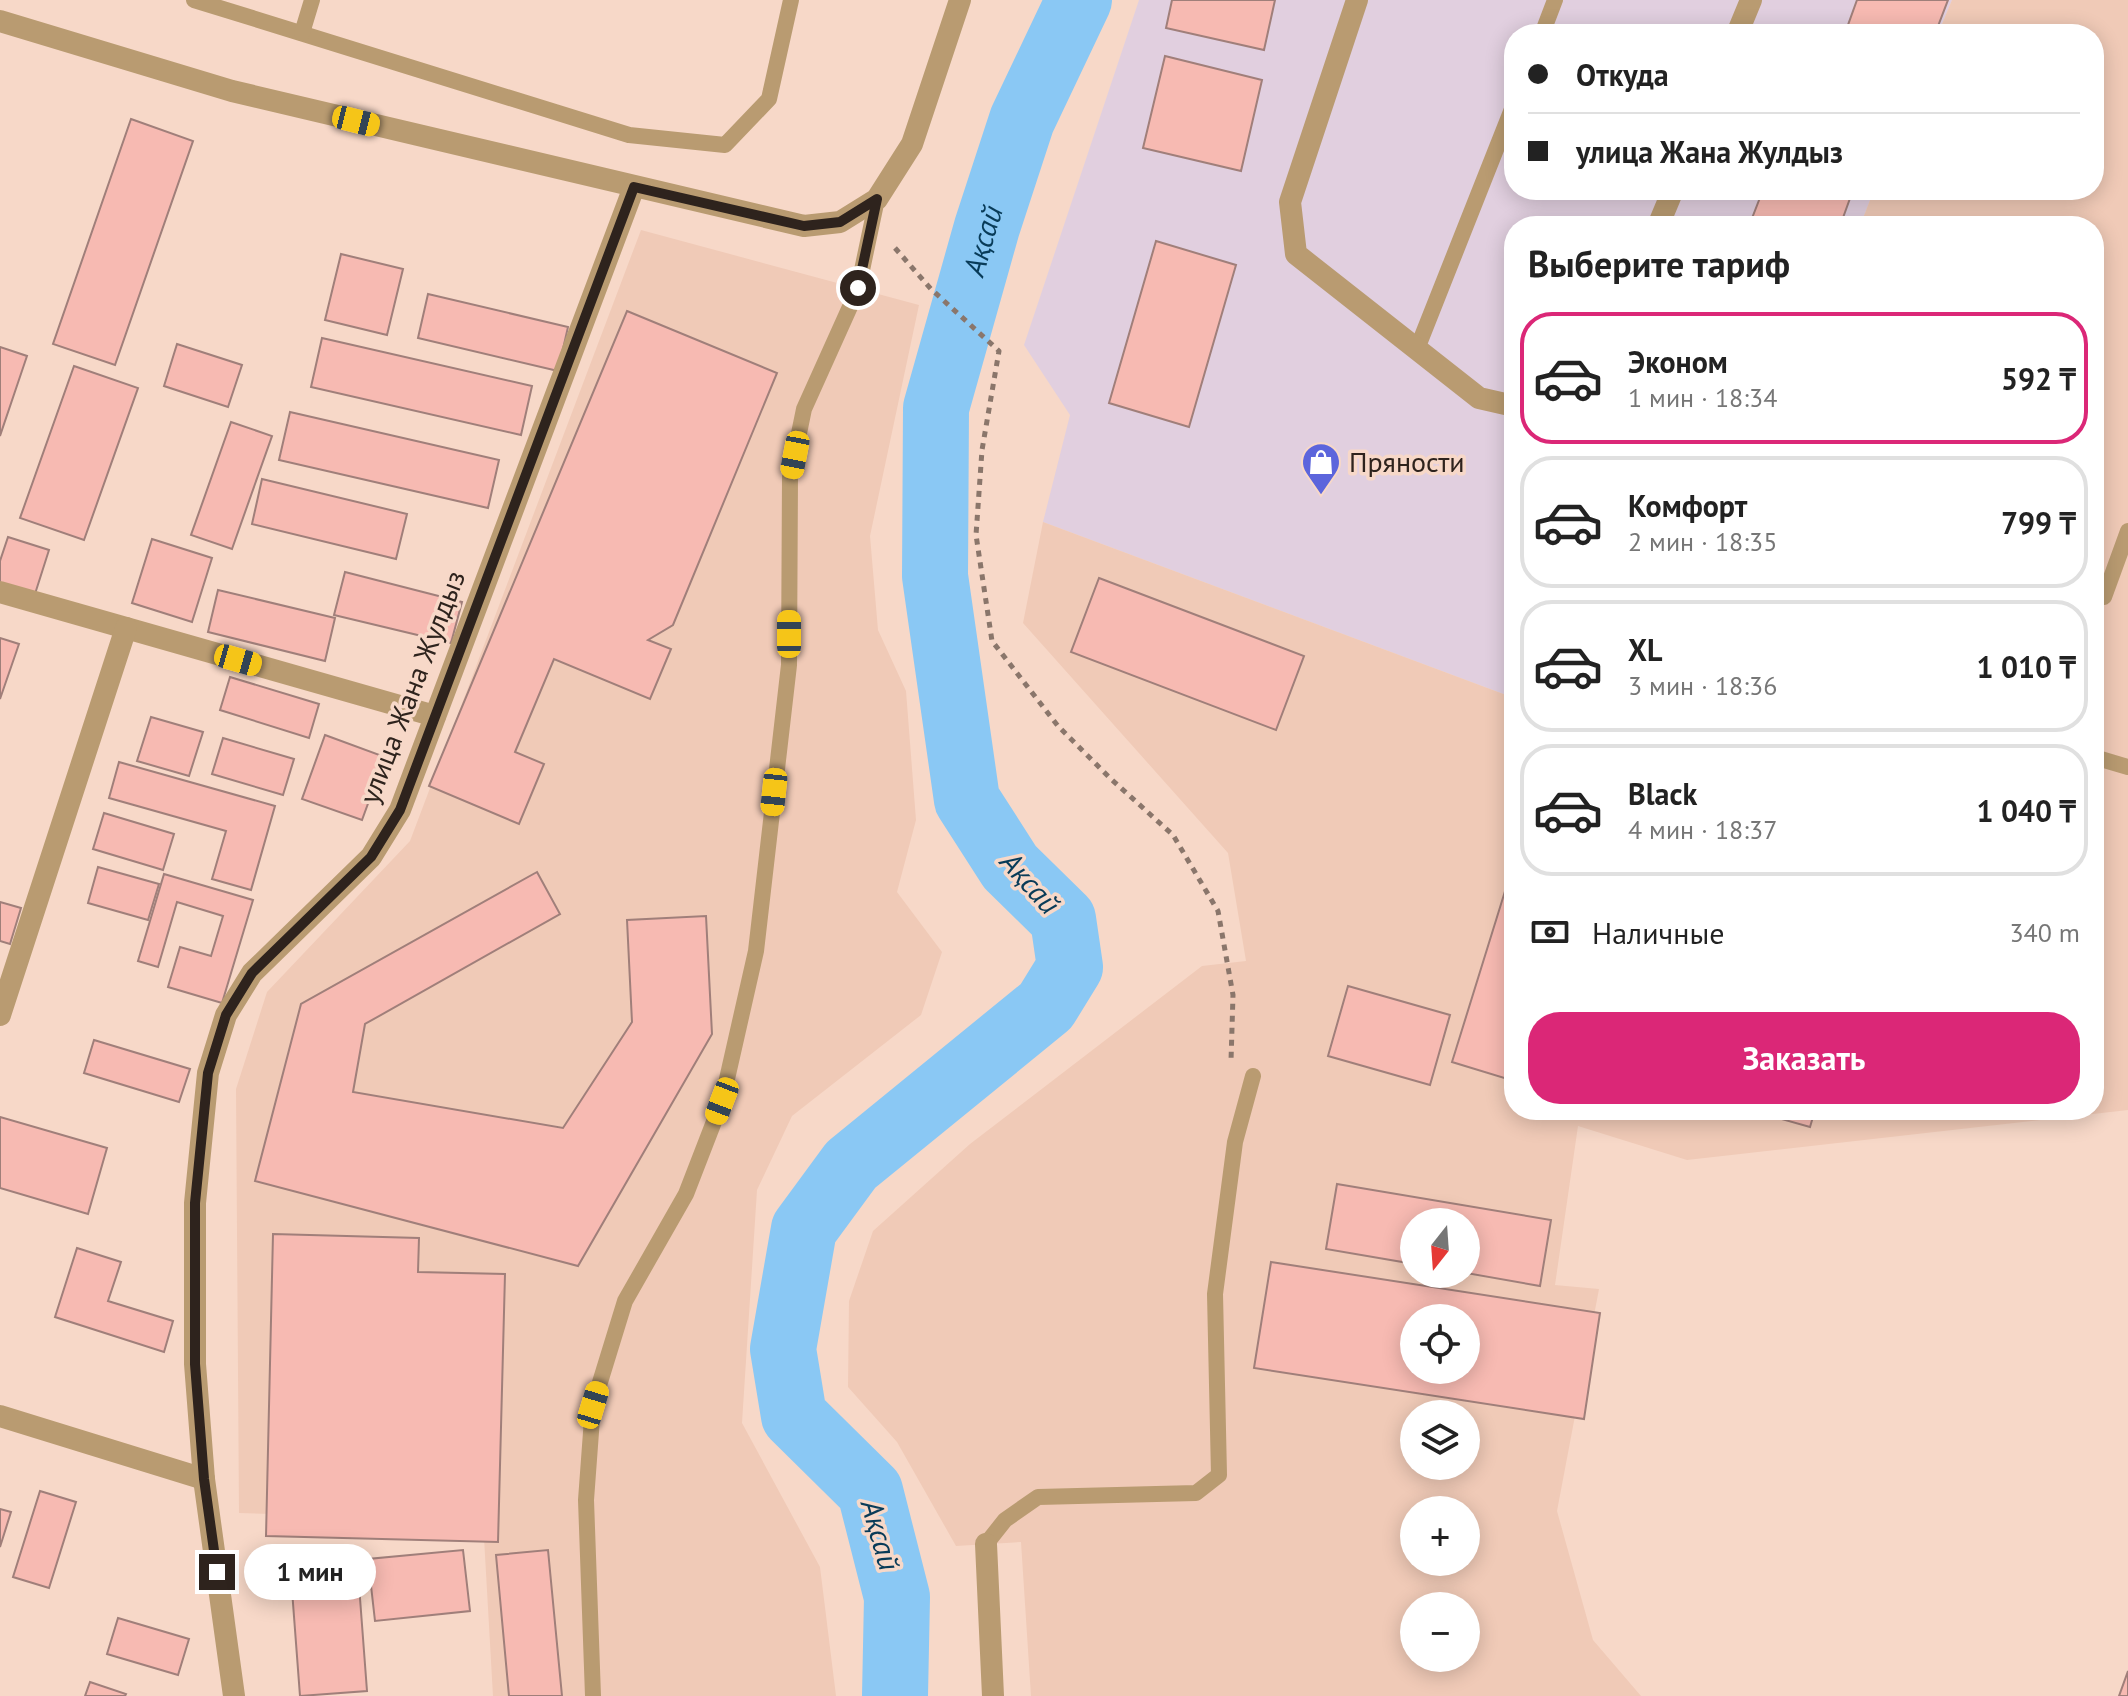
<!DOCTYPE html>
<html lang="ru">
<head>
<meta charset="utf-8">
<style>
  :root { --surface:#fff; --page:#f6f6f6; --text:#222; --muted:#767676; --line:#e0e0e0; --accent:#db2777 }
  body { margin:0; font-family:"PT Sans",sans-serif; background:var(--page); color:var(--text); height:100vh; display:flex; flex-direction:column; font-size:30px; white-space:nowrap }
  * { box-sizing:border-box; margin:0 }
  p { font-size:26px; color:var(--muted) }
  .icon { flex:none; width:44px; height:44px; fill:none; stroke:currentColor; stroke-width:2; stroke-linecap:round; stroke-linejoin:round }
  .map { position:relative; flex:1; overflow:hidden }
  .panel { position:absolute; left:1504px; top:216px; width:600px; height:904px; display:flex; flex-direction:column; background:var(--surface); border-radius:32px; box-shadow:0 4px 20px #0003 }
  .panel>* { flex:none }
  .top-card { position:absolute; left:1504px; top:24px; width:600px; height:176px; border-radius:32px; box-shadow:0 4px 20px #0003; display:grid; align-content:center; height:176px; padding:0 24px; background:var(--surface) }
  .needle { width:52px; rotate:197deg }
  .tools { position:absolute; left:1400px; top:1208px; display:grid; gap:16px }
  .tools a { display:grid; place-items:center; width:80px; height:80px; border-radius:50%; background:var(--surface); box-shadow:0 4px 20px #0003; font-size:40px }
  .end { position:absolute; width:36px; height:36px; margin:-18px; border:10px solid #2e231d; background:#fff; box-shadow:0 0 0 4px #fff }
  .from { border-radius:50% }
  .bubble { position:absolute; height:56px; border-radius:28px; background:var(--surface); box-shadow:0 4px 20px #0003; font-size:26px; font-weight:800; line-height:56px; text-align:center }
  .car { position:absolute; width:24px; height:48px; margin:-24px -12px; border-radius:10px; box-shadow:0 0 6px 2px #0007; background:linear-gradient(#f5c518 24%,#345 0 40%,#f5c518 0 76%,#345 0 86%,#f5c518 0) }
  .top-card b { display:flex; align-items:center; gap:28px; height:76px; font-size:30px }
  .top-card b+b { border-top:2px solid var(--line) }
  .top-card i { width:20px; height:20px; background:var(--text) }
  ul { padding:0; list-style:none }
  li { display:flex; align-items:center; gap:24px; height:132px; margin:0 16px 12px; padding:0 8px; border:4px solid var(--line); border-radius:32px }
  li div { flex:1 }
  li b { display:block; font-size:30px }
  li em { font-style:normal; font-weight:800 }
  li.active { border-color:var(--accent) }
  li>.icon { width:72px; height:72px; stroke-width:1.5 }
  h2 { padding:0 24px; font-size:36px; line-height:96px }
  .pay { display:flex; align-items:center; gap:20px; height:88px; padding:0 24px; font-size:30px }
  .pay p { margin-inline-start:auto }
  .action { display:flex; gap:16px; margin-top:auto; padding:16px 24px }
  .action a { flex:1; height:92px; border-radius:32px; background:var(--accent); color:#fff; font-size:32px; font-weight:800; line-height:92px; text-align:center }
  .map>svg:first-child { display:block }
  .commercial { fill:#e1cfdf }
  .built { fill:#f0cab7; fill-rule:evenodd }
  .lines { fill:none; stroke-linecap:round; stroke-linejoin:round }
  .river { stroke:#8ac8f4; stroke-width:66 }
  .building { fill:#f7bab2; stroke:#a07f7a; stroke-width:2; fill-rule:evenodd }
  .path { stroke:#8a766b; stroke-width:5; stroke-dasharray:6 6; stroke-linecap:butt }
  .service { stroke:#b99b71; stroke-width:16 }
  .minor { stroke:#b99b71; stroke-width:22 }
  .route { stroke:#2e231d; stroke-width:10 }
  .labels { text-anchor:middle; stroke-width:7; stroke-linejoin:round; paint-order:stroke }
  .poi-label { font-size:28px; fill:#2e231d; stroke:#f7d8c8; text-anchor:start }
  .street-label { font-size:28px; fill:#2e231d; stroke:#f7d8c8 }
  .water-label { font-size:30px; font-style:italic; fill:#083b58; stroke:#f7d8c8 }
</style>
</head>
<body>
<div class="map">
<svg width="2128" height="1696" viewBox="0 0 2128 1696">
  <rect width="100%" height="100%" fill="#f7d8c8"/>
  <!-- commercial -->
  <polygon class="commercial" points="1139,0 1952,0 1938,34 1514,34 1514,190 1874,190 1860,226 1514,226 1514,698 1043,522 1070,415 1024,345"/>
  <!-- built -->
  <g class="built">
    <path d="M1952,0H2128V1110L1687,1160L1578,1126L1555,1285L1599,1289L1557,1511L1593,1640L1641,1696H1031L1021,1542L956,1546L897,1442L848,1387L849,1301L873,1231L970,1144L1202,966L1246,961L1228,853L1023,623L1043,522L1514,698V1110H2094V226H1860L1874,190H2094V34H1938ZM1414,1222H1466V1274H1414ZM1414,1318H1466V1370H1414ZM1414,1414H1466V1466H1414ZM1414,1510H1466V1562H1414ZM1414,1606H1466V1658H1414Z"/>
    <polygon points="641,230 919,305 870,536 878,630 906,691 916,820 897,892 942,952 921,1015 792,1116 757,1190 742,1423 820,1567 836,1696 493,1696 483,1520 239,1513 236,1089 267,992 410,841"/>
  </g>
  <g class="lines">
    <!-- river -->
    <path class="river" id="s1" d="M895,1696L897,1597L870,1491L794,1416L783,1349L804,1229L851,1165L1046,1006L1070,967L1063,919L1010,867L967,800L935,576L936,408L987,227L1022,120L1079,0"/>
  </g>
  <!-- building -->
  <g class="building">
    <polygon points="1172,0 1275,0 1264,50 1166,28"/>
    <polygon points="1857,0 1948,0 1935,34 1871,34 1848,25"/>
    <polygon points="1165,56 1262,80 1241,171 1143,148"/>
    <polygon points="131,119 193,141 115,365 53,344"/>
    <polygon points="1763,190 1853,190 1840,226 1749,226"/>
    <polygon points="1156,241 1236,265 1189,427 1109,403"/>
    <polygon points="341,254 403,269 387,335 325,320"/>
    <polygon points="428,294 568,327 558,371 418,338"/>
    <polygon points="627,311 777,373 673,625 648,640 671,649 650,699 554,659 515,752 544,764 519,824 429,786"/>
    <polygon points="322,338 532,386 521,435 311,387"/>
    <polygon points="177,344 242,365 228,407 164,386"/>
    <polygon points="0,347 27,356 0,436"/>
    <polygon points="74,366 138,388 84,540 20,518"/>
    <polygon points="290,412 499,460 488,508 279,460"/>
    <polygon points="231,422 272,436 232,549 191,535"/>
    <polygon points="262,479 407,514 396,559 252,524"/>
    <polygon points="8,537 49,550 34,597 0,586 0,561"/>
    <polygon points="152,539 212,558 192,622 132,603"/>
    <polygon points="345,572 462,602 451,643 334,615"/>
    <polygon points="1099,578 1304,656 1276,730 1071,652"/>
    <polygon points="218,590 335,618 325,661 208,632"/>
    <polygon points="0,638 19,644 0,699"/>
    <polygon points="230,677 319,704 309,738 220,710"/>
    <polygon points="151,717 203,732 189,776 137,761"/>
    <polygon points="325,735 385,757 362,820 302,799"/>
    <polygon points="223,738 294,759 283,795 212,774"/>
    <polygon points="119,762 275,806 251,890 212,879 226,831 109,798"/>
    <polygon points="104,813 174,834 163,870 93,849"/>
    <polygon points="98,867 159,884 148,920 88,903"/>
    <polygon points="537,872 560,914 365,1024 353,1092 563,1128 632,1022 627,920 706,916 712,1034 578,1266 255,1181 301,1004"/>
    <polygon points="164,874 253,900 222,1003 168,987 180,947 211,956 223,916 177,902 158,967 138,961"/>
    <polygon points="1506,888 1514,891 1514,1081 1452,1062"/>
    <polygon points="0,902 21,908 10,944 0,941"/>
    <polygon points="1348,986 1450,1015 1430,1085 1328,1056"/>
    <polygon points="94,1040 190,1069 179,1102 84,1073"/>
    <polygon points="1750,1110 1815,1110 1810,1127"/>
    <polygon points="0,1117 107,1148 88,1214 0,1188"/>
    <polygon points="1337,1184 1551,1220 1540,1286 1466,1273 1466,1222 1414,1222 1414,1264 1326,1249"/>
    <polygon points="273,1234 419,1238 418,1272 505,1274 498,1542 266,1536"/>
    <polygon points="77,1248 121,1262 108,1301 173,1321 164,1352 55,1317"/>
    <path d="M1271,1262L1600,1313L1584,1419L1254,1368ZM1414,1318H1466V1370H1414Z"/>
    <polygon points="40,1491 76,1502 49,1588 13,1577"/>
    <polygon points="0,1509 11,1512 0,1547"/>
    <polygon points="463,1550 470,1611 375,1621 368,1559"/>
    <polygon points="548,1550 562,1696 509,1696 496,1555"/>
    <polygon points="359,1585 367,1691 300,1696 292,1590"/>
    <polygon points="118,1618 189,1639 178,1675 107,1654"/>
    <polygon points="2128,1671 2128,1696 2119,1696"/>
    <polygon points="90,1682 126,1694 125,1696 85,1696"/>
  </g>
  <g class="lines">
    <!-- path -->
    <polyline class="path" points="895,248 931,289 999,351 982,450 976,535 992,641 1058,726 1111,779 1173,835 1218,911 1233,995 1231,1061"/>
    <!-- service -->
    <g class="service">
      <polyline points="194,0 629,135 725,145 769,99 791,0"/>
      <polyline points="302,33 312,0"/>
      <polyline points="1542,34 1555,0"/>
      <polyline points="1417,349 1514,104"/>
      <polyline points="2104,597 2128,531"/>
      <polyline points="2094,757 2128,767"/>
      <polyline points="986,1544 1005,1520 1038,1497 1196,1493 1219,1475 1215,1294 1235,1142 1253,1076"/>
      <polyline points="593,1696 586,1500 593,1405 625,1301 686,1194 722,1101 756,951 789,665 790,477 804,409 858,289 877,199"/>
    </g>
    <!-- minor -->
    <g class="minor">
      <polyline points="1357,0 1290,202 1296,254 1479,398 1514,406"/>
      <polyline points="0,21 232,91 804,226 840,222 877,199 912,144 960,0"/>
      <polyline points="1737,34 1751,0"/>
      <polyline points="1658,226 1673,190"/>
      <polyline points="0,592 435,716"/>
      <polyline points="0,1015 126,628"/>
      <polyline points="0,1416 204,1479"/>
      <polyline points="986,1544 993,1696"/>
      <polyline points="234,1696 204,1479 195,1364 195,1203 208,1073 226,1015 252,973 371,857 400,810 634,187"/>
    </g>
  </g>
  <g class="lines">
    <!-- route -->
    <polyline class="route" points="217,1572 204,1479 195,1364 195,1203 208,1073 226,1015 252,973 371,857 400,810 634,187 804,226 840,222 877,199 858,288"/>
  </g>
  <!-- icons -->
  <defs>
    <symbol id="shop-pin" viewBox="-11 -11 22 30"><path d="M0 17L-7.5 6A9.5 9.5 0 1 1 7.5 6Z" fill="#5c65dc" stroke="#f7d8c8"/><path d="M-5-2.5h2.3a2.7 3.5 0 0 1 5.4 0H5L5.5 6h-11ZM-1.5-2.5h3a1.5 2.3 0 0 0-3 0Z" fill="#fff"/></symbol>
  </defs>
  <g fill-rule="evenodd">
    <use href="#shop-pin" x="1299" y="440" width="44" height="60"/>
  </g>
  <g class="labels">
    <!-- poi labels -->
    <g class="poi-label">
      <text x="1349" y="472">Пряности</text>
    </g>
    <!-- street labels -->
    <g class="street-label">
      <text transform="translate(412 687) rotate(-69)" y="10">улица Жана Жулдыз</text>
    </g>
    <!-- water labels -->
    <g class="water-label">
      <text dy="10" stroke="none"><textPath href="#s1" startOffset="1652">Ақсай</textPath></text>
      <text transform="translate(1030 883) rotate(48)" y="10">Ақсай</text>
      <text transform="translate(880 1535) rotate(74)" y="10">Ақсай</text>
    </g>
  </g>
</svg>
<div class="tools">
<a><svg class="needle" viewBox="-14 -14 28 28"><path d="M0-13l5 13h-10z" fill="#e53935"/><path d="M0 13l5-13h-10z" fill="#767676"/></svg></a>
<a><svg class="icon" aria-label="locate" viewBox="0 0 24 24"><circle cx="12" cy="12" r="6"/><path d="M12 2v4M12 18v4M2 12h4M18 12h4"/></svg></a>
<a><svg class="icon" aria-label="layers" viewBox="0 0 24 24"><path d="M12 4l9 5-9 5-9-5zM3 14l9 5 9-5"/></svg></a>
<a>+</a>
<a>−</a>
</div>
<i class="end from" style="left:858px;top:288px"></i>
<i class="end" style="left:217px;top:1572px"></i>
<div class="bubble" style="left:244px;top:1544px;width:132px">1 мин</div>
<i class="car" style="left:356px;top:121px;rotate:104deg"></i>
<i class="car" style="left:795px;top:455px;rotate:191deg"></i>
<i class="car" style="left:789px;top:634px;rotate:0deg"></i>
<i class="car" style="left:238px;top:660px;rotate:106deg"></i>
<i class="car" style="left:774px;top:792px;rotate:186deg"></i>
<i class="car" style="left:722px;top:1101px;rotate:201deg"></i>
<i class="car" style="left:593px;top:1405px;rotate:17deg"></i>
<div class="top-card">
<b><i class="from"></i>Откуда</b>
<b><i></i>улица Жана Жулдыз</b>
</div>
<section class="panel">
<h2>Выберите тариф</h2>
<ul>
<li class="active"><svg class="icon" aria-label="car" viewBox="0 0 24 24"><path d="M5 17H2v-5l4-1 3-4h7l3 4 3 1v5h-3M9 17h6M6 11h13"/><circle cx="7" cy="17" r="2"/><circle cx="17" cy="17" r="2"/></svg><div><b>Эконом</b><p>1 мин · 18:34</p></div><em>592 ₸</em></li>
<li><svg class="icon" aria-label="car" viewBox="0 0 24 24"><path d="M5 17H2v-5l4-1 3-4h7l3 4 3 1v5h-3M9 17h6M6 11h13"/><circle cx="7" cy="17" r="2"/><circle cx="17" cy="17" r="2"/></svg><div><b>Комфорт</b><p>2 мин · 18:35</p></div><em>799 ₸</em></li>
<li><svg class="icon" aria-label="car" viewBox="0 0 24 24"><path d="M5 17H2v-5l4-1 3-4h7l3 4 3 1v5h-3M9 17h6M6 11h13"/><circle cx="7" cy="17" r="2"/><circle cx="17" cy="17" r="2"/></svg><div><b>XL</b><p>3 мин · 18:36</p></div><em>1 010 ₸</em></li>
<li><svg class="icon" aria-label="car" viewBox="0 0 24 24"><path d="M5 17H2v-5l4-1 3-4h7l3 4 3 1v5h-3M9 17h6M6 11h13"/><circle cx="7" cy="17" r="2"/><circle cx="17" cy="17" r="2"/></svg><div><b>Black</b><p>4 мин · 18:37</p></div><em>1 040 ₸</em></li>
</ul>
<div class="pay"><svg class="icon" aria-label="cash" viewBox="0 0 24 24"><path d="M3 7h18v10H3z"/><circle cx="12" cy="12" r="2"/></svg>Наличные<p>340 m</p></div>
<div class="action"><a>Заказать</a></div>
</section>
</div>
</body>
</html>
